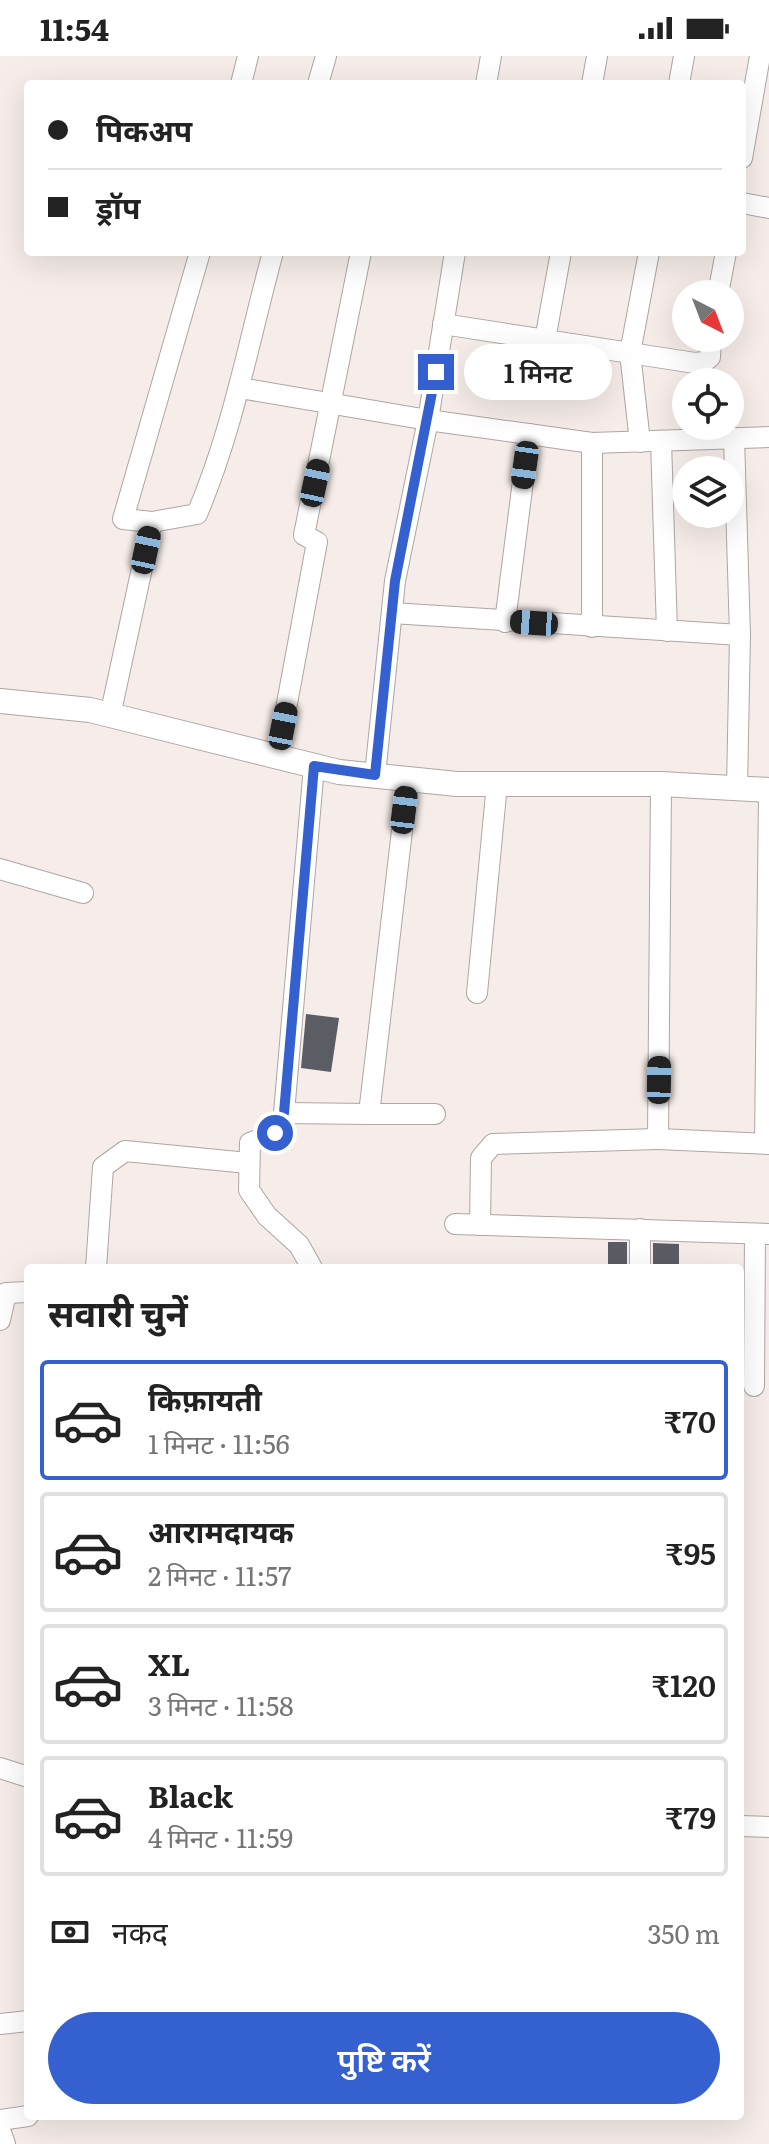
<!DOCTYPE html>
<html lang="hi">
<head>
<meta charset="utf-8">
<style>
  :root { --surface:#fff; --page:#f6f6f6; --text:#222; --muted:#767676; --line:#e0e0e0; --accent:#3560d0 }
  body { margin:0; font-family:Literata,"Noto Sans Devanagari",serif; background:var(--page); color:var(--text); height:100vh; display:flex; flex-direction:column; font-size:30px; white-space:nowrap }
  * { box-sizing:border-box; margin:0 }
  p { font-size:26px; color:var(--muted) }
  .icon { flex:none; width:44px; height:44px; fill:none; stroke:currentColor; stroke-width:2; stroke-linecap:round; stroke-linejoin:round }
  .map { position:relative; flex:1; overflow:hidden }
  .details { position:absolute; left:24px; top:1208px; width:720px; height:856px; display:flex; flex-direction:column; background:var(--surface); border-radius:8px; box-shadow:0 8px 32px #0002 }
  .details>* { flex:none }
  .banner { position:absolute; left:24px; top:24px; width:722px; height:176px; border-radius:8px; box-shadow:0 8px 32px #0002; display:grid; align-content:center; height:176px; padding:0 24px; background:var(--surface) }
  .needle { width:52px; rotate:138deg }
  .fabs { position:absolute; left:672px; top:224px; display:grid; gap:16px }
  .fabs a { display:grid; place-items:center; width:72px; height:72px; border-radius:50%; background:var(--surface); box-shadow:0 8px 32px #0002; font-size:40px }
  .end { position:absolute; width:36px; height:36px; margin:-18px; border:10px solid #3560d0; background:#fff; box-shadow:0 0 0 4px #fff }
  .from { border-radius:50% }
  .bubble { position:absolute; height:56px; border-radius:28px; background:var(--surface); box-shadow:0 8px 32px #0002; font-size:26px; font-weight:600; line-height:56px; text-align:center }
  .car { position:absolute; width:24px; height:48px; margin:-24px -12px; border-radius:10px; box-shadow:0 0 6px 2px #0007; background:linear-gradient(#222 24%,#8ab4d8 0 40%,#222 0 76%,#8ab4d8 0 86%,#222 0) }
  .banner b { display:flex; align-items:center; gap:28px; height:76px; font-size:30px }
  .banner b+b { border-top:2px solid var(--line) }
  .banner i { width:20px; height:20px; background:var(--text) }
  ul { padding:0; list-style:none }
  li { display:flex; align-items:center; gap:24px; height:120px; margin:0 16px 12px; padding:0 8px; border:4px solid var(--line); border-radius:8px }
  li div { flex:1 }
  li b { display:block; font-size:30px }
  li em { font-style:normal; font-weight:600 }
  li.selected { border-color:var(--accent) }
  li>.icon { width:72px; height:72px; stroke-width:1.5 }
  h2 { padding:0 24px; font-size:36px; line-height:96px }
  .pay { display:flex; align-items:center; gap:20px; height:88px; padding:0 24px; font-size:30px }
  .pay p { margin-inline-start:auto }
  .cta { display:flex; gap:16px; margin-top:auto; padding:16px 24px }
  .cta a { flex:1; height:92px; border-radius:48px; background:var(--accent); color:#fff; font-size:32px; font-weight:600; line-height:92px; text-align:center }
  .status { display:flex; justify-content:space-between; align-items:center; height:56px; padding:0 40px; background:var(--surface); direction:ltr }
  .status svg { height:22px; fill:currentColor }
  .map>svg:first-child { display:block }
  .building { fill:#5a5d63 }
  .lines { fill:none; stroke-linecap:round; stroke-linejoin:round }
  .minor-casing { stroke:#aea6a3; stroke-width:22 }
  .tertiary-casing { stroke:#aea6a3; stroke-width:26 }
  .minor { stroke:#fff; stroke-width:20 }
  .tertiary { stroke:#fff; stroke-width:24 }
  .route { stroke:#3560d0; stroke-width:10 }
</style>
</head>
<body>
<div class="status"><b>11:54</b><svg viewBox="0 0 49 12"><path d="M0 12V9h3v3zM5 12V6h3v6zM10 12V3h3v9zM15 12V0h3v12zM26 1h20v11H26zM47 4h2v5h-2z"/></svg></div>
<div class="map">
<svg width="769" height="2088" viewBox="0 0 769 2088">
  <rect width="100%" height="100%" fill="#f6edea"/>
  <!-- building -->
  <g class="building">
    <polygon points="306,958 339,962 331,1016 301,1012"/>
    <rect x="608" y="1186" width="19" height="26"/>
    <polygon points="653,1187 679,1188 679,1210 653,1210"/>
  </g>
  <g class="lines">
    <defs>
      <g id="minor">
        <polyline points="241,28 248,0"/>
        <polyline points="318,28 326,0"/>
        <polyline points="486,28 491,0"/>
        <polyline points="592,28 597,0"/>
        <polyline points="679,28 684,0"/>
        <polyline points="742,102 760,0"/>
        <polyline points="742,147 769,152"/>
        <polyline points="718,238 726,196"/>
        <polyline points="443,268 695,307 704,306 710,301 711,282"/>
        <polyline points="545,284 561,196"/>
        <polyline points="240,332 428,364 455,196"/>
        <polyline points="734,382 740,579 737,732"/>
        <polyline points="661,385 667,575"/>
        <polyline points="640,386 630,297 649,196"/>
        <path d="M152,466L197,458C233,374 249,284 273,196"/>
        <polyline points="392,557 740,579"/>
        <polyline points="505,566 529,378"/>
        <polyline points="592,571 592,387"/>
        <polyline points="110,660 152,466 123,463 200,196"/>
        <polyline points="277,701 317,486 304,479 361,196"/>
        <polyline points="375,719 395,525 428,364 592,387 769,381"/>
        <polyline points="661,728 658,1083 769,1088"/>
        <polyline points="0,813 83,837"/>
        <polyline points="477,937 497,728"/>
        <polyline points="284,1057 369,1058 408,723"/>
        <polyline points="369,1058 435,1058"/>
        <polyline points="765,1087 769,738"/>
        <polyline points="455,1168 769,1178"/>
        <polyline points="480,1169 481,1102 493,1088 658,1083"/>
        <polyline points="96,1212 103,1111 125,1095 248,1107"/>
        <polyline points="312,1212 299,1189 267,1160 249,1134 250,1087 275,1077 284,1057 314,710"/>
        <polyline points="640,1212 640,1173"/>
        <polyline points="0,1264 6,1237 28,1236"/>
        <polyline points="754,1330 755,1178"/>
        <polyline points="0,1712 28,1721"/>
        <polyline points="740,1770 769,1771"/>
        <polyline points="0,1968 28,1965"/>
        <polyline points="0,2064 28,2060"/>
        <polyline points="0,2074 5,2088"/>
      </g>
      <polyline id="tertiary" points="0,645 90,654 339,716 457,728 661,728 769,734"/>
    </defs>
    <!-- minor casing -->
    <use href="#minor" class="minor-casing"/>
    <!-- tertiary casing -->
    <use href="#tertiary" class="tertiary-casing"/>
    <!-- minor -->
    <use href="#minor" class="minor"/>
    <!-- tertiary -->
    <use href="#tertiary" class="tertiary"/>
  </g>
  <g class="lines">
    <!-- route -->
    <polyline class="route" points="275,1077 284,1057 314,710 375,719 395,525 436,316"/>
  </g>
</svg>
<div class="fabs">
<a><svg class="needle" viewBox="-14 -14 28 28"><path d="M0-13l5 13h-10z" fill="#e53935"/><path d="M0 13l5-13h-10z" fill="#767676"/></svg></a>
<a><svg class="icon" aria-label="locate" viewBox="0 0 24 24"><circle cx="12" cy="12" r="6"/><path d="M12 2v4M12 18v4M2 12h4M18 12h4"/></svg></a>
<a><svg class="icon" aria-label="layers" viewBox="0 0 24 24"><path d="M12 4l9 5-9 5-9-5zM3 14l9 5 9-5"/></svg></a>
</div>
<i class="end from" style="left:275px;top:1077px"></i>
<i class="end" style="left:436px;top:316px"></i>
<div class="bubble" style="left:464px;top:288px;width:148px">1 मिनट</div>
<i class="car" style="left:525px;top:409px;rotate:188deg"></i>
<i class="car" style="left:315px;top:427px;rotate:12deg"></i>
<i class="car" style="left:146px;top:494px;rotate:12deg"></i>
<i class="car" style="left:534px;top:567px;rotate:274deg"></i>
<i class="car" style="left:283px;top:670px;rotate:11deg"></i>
<i class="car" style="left:404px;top:754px;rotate:7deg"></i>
<i class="car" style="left:659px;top:1024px;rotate:1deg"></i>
<div class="banner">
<b><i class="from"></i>पिकअप</b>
<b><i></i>ड्रॉप</b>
</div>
<section class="details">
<h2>सवारी चुनें</h2>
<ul>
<li class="selected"><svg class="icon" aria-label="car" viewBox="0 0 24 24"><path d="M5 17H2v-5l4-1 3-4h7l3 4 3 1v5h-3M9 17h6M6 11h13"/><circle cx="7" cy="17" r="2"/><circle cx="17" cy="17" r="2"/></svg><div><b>किफ़ायती</b><p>1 मिनट · 11:56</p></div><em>₹70</em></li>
<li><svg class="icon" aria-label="car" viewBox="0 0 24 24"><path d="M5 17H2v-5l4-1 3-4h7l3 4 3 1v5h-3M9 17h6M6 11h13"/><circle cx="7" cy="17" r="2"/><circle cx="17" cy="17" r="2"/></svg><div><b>आरामदायक</b><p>2 मिनट · 11:57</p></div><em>₹95</em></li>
<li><svg class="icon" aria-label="car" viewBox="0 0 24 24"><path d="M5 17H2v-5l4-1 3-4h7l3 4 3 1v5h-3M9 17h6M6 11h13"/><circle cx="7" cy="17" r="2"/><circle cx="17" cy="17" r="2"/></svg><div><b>XL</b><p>3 मिनट · 11:58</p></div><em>₹120</em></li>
<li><svg class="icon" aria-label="car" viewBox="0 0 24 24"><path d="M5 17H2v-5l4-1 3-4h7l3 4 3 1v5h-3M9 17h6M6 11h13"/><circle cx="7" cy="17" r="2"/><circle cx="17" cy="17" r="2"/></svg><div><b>Black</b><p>4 मिनट · 11:59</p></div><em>₹79</em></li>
</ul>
<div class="pay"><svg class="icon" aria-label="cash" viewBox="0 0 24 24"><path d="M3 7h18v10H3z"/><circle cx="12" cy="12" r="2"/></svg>नकद<p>350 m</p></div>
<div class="cta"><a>पुष्टि करें</a></div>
</section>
</div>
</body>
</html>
